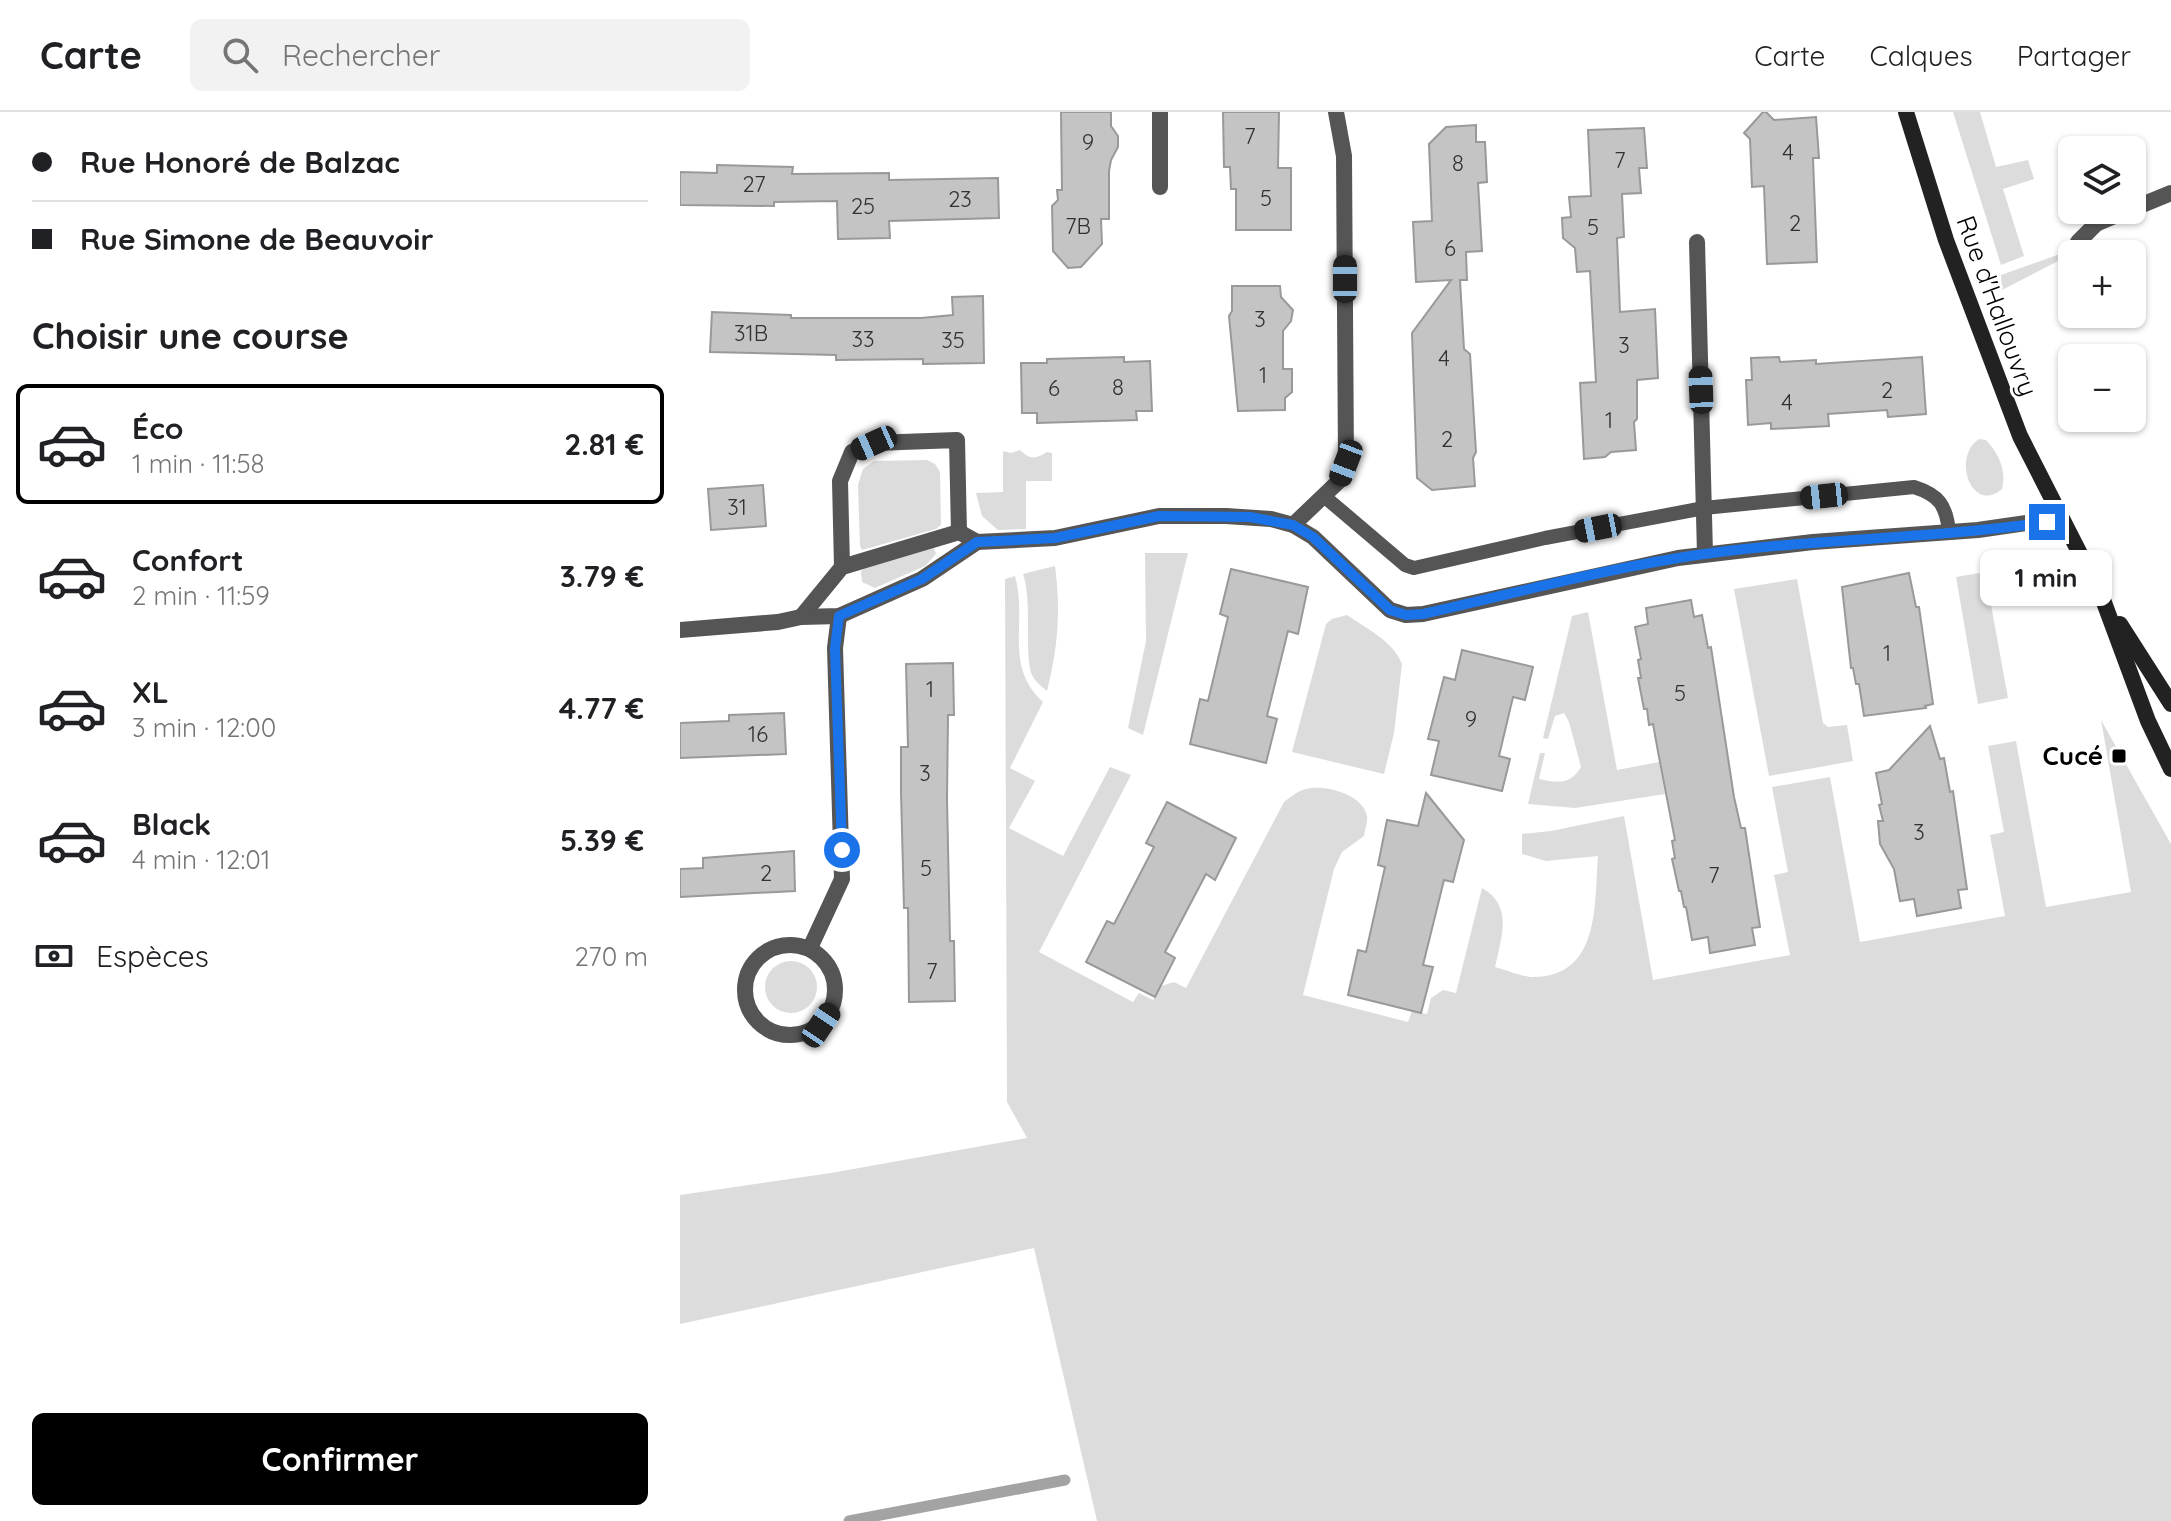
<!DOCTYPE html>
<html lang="fr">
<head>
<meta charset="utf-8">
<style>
  :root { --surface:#fff; --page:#f2f2f2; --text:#202124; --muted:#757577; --line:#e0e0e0; --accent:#000 }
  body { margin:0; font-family:Quicksand,sans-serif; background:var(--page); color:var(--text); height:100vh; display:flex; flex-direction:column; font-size:30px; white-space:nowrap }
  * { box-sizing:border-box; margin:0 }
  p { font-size:26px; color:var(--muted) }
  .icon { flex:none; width:44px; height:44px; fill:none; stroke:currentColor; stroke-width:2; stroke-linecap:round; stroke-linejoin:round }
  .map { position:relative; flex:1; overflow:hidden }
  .sheet { display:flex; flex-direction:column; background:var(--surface); width:680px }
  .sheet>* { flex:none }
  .hud { display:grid; align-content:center; height:176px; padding:0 32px; background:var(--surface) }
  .controls { position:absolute; left:1378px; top:24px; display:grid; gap:16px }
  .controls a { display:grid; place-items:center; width:88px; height:88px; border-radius:12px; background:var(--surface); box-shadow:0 2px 6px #0004; font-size:40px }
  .end { position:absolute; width:36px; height:36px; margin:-18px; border:10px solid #1a73e8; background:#fff; box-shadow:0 0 0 4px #fff }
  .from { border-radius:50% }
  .bubble { position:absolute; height:56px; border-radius:12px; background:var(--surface); box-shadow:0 2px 6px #0004; font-size:26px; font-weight:700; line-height:56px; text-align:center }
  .car { position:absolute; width:24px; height:48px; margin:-24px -12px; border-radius:10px; box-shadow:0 0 6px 2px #0007; background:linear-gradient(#222 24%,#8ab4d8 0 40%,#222 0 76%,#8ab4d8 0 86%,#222 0) }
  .hud b { display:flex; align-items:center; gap:28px; height:76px; font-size:30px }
  .hud b+b { border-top:2px solid var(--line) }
  .hud i { width:20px; height:20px; background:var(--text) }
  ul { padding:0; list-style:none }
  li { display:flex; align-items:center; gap:24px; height:120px; margin:0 16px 12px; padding:0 16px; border:4px solid transparent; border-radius:12px }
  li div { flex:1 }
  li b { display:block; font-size:30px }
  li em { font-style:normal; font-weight:700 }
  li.selected { border-color:var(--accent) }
  li>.icon { width:72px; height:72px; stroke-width:1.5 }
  h2 { padding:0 32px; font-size:36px; line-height:96px }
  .pay { display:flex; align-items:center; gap:20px; height:88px; padding:0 32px; font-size:30px }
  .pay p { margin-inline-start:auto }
  .button { display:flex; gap:16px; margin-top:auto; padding:16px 32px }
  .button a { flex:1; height:92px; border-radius:12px; background:var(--accent); color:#fff; font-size:32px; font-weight:700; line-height:92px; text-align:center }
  header { display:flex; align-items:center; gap:48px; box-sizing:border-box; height:112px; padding:0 40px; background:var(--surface); border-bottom:2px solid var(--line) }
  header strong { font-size:38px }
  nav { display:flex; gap:44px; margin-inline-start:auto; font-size:28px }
  .search { width:560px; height:72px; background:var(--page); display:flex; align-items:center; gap:20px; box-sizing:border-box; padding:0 28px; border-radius:12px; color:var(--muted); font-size:30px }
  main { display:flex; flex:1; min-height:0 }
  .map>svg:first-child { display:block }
  .green { fill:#dcdcdc }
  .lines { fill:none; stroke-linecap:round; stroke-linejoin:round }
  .stream { stroke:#a3a3a3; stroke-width:11 }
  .building { fill:#c4c4c4; stroke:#999; stroke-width:2 }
  .service { stroke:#555; stroke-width:14 }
  .minor { stroke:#555; stroke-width:16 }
  .tertiary { stroke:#555; stroke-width:16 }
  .secondary { stroke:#222; stroke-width:16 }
  .route { stroke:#1a73e8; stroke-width:10 }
  .poi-dot { fill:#000; stroke:#fff; stroke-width:3 }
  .labels { text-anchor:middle; stroke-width:6; stroke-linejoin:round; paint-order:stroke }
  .number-label { font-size:22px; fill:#313131 }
  .street-label { font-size:26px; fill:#000; stroke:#fff }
  .poi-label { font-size:26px; font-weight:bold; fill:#000; stroke:#fff; text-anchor:end }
</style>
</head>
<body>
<header>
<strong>Carte</strong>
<div class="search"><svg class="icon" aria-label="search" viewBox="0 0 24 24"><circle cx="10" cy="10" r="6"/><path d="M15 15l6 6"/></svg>Rechercher</div>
<nav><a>Carte</a><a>Calques</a><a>Partager</a></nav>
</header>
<main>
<section class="sheet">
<div class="hud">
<b><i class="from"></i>Rue Honoré de Balzac</b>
<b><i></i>Rue Simone de Beauvoir</b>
</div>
<h2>Choisir une course</h2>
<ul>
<li class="selected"><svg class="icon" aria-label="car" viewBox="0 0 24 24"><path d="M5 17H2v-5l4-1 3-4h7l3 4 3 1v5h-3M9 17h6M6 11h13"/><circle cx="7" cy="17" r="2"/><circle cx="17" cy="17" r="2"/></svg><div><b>Éco</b><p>1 min · 11:58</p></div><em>2.81 €</em></li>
<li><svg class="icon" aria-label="car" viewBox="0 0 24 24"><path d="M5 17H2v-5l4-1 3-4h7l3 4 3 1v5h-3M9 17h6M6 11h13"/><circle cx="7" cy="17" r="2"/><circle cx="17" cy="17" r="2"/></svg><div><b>Confort</b><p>2 min · 11:59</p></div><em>3.79 €</em></li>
<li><svg class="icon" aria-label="car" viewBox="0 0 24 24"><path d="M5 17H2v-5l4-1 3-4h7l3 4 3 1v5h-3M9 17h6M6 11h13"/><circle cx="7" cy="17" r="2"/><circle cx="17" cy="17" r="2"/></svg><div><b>XL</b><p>3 min · 12:00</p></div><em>4.77 €</em></li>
<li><svg class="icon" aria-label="car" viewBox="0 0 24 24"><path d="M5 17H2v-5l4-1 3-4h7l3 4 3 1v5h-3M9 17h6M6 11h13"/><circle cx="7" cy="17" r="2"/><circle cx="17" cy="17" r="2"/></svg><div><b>Black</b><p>4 min · 12:01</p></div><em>5.39 €</em></li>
</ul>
<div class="pay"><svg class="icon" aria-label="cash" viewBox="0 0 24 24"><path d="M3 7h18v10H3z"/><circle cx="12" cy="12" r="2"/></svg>Espèces<p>270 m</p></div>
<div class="button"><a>Confirmer</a></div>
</section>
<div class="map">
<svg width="1491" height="1409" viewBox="0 0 1491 1409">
  <rect width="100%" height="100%" fill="#fff"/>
  <!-- green -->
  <g class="green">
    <polygon points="1273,0 1300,0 1316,55 1348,48 1354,67 1323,77 1344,144 1321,153"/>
    <polygon points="1380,142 1382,147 1322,178 1321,163"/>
    <path d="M1299,327L1306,328C1318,341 1327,358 1322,377C1292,403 1271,345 1299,327Z"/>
    <path d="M340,338C350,348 356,347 367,340L372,341V369H346V417L318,418L302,404L296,381L323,380V339L331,341Z"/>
    <polygon points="247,348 255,352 260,360 261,413 256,417 182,438 180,434 178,373 183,357 194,349"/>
    <polygon points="254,436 256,442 245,454 195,476 182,470 181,459 184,457"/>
    <polygon points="465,441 508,441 463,623 448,616 466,529"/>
    <path d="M375,454C381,498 378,536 367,579C362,575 357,571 353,565C343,547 353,490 343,462Z"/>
    <polygon points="1305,460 1328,586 1298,592 1276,465"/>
    <path d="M335,464C348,511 323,553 363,590L330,656L355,669L329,716L383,744L430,655L451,663L359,840L453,890L459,881L473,888L481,874L494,870L506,876L604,690C611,685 617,679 626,677C644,672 683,682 687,704C688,710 685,718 684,724L662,740L654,757L623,883L728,910L732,899L747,902L751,886L763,878L776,881L802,776C834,794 821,826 815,855C826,858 840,864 851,865C921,866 914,792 918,744L866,749L842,742V722L871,719L944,704L973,868L1110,843L1094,763L1108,760L1092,675L1150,665L1180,830L1325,804L1310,723L1324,720L1308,634L1336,629L1366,795L1451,780L1421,608L1491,732V1409H417L354,1136L0,1212V1083L151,1061L347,1026L327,990L325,467Z"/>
    <polygon points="1117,467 1143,611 1148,615 1167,613 1173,649 1089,664 1054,477"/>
    <path d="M908,500L937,658L979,650L985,682L895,696L848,692L860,641H865L859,667C877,671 891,673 901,655L889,610L884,601L875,604L868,627L863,626L892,504Z"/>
    <path d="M667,503C687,517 713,529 722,552L714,621L704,662L612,640L646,512L652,507Z"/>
    <circle cx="111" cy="875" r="26"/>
  </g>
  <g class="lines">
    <!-- stream -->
    <polyline class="stream" points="169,1409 385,1368"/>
  </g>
  <!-- building -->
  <g class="building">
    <polygon points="381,0 431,0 431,14 438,24 438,35 431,48 429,59 429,107 421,107 422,132 401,155 388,156 373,139 372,94 378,88 377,78 382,78"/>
    <polygon points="543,0 599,0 598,56 611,56 611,118 556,118 556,77 551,77 550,55 544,55"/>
    <polygon points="1083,0 1086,0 1094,8 1136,5 1139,46 1133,46 1137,150 1087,152 1084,74 1072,75 1070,27 1064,21"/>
    <polygon points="796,13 796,30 805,30 807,70 798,71 802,139 786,140 787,168 780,168 784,237 790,242 796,340 793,346 795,374 752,378 737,366 732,221 771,168 736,170 733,110 752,109 749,32 766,15"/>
    <polygon points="964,16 967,56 959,56 961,81 942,82 944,125 937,126 940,200 975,197 978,266 957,268 957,307 954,310 956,338 931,340 925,345 904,347 900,271 916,270 910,159 897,160 895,136 883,126 882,106 891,105 889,85 911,84 908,18"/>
    <polygon points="37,53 113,55 112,62 209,61 209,68 318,66 319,106 209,109 210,126 158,127 157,89 94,90 94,94 0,93 0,60 37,61"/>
    <polygon points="552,174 600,174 601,185 613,198 611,209 603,219 603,257 612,257 612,280 605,286 605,298 558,299 549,204 552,199"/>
    <polygon points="303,184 304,251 243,252 243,247 156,248 156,243 30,240 32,200 111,203 111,206 241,206 273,203 272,185"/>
    <polygon points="444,245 444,250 470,249 472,299 456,299 457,308 357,311 357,301 342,301 341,251 367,251 367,247"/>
    <polygon points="1099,245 1100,250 1136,248 1136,252 1242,245 1246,302 1208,305 1207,298 1148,302 1149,314 1091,317 1091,311 1068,313 1066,268 1072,268 1071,246"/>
    <polygon points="83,373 86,414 31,418 28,377"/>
    <polygon points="551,457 628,475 618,522 608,519 587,604 597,607 586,651 510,632 520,587 528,589 548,505 540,502"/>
    <polygon points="1229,461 1236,495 1239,495 1253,592 1245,594 1246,596 1184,604 1179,572 1176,572 1173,556 1171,556 1162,475"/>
    <polygon points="1011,488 1014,505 1022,503 1028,536 1031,535 1054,685 1061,716 1065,716 1080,815 1072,816 1075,833 1030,841 1028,825 1012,828 1006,795 1004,795 1001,779 999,779 992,747 995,746 992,729 995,728 979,645 973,612 969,613 967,597 964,597 958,566 961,566 958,548 961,547 955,515 968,512 966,496"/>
    <polygon points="782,538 853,555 845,588 833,585 819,644 830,647 822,679 751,663 759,629 748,627 764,565 775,568"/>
    <polygon points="273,551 274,603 268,603 267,687 270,829 274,829 275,889 229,890 228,796 224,796 221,680 221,635 228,635 226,552"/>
    <polygon points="104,601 106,642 0,646 0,611 49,609 49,603"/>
    <polygon points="1250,614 1260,647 1264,646 1270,680 1273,679 1287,777 1278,778 1281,796 1237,804 1234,787 1220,789 1214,757 1200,732 1198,709 1203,709 1199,693 1202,692 1196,661 1209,658"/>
    <polygon points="746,681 784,728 773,770 764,768 743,853 753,855 741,901 668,883 678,838 686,840 705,755 698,753 707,708 738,714"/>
    <polygon points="487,690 556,726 535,768 526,762 485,840 495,846 475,885 406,850 427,809 434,812 474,735 466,731"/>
    <polygon points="114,739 115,779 0,785 0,757 23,756 23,746"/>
  </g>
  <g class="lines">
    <!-- service -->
    <g class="service">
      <path d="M645,385L725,453L734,456L865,426L1024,396L1234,375C1259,383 1266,393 1269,419"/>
      <polyline points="1353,472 1382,459 1394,457 1399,439"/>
    </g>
    <!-- minor -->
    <g class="minor">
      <polyline points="480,0 480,75"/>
      <polyline points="1452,97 1491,81"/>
      <polyline points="1017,130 1025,442"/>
      <polyline points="1398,130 1416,112 1449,98"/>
      <polyline points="613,413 658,370 666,351 664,44 656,0"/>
      <polyline points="162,455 160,369 172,340 194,331 277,328 279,420"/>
      <circle cx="110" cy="878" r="45"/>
      <polyline points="130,836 162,767 155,536 159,504"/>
    </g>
    <!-- tertiary -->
    <g class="tertiary">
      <polyline points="297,430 375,426 479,404 546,404 591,407 613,413 633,425 710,498 726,503 743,502 998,446 1133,430 1298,418 1381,406"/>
      <polyline points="121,505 162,455 279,420 297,430"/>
      <polyline points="0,518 98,510 121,505 159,504 242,467 297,430"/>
    </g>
    <!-- secondary -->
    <g class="secondary">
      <polyline points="1226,0 1266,128 1340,324 1422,485 1468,609 1491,657"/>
      <polyline points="1440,512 1491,592"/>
    </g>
  </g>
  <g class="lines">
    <!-- route -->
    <path class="route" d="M162,738L155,536L159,504L242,467L297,430L375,426L479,404L570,405L613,413L633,425L710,498L726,503L743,502C828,483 913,460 998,446C1121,426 1245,428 1367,410"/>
  </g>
  <!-- markers -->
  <rect class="poi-dot" x="1431" y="636" width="16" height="16" rx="4"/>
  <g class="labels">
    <!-- number labels -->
    <g class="number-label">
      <text x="570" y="32">7</text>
      <text x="408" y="38">9</text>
      <text x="1108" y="48">4</text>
      <text x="940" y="56">7</text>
      <text x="778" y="59">8</text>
      <text x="74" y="80">27</text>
      <text x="586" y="94">5</text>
      <text x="280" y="95">23</text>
      <text x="183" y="102">25</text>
      <text x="1115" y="119">2</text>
      <text x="398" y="122">7B</text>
      <text x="913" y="123">5</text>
      <text x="770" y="144">6</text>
      <text x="580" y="215">3</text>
      <text x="71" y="229">31B</text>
      <text x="183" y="235">33</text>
      <text x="273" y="236">35</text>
      <text x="944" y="241">3</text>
      <text x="764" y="254">4</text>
      <text x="583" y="271">1</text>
      <text x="438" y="283">8</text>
      <text x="374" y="284">6</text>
      <text x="1207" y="286">2</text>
      <text x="1107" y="298">4</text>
      <text x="929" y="316">1</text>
      <text x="767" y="335">2</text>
      <text x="57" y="403">31</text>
      <text x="1207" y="549">1</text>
      <text x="250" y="585">1</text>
      <text x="1000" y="589">5</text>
      <text x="791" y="615">9</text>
      <text x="78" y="630">16</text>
      <text x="245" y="669">3</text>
      <text x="1239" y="728">3</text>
      <text x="246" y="764">5</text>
      <text x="86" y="769">2</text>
      <text x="1034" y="771">7</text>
      <text x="252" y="867">7</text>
    </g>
    <!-- street labels -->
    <g class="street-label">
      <text transform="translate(1317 194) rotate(70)" y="9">Rue d'Hallouvry</text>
    </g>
    <!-- poi labels -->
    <g class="poi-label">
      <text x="1423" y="653">Cucé</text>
    </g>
  </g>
</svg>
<div class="controls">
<a><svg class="icon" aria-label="layers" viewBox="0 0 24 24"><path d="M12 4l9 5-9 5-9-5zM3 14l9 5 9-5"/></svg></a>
<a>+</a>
<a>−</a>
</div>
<i class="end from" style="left:162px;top:738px"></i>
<i class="end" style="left:1367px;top:410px"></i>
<div class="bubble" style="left:1300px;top:438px;width:132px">1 min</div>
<i class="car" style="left:665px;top:167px;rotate:0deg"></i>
<i class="car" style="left:1021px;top:278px;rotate:358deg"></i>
<i class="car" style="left:194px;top:331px;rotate:246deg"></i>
<i class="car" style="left:666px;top:351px;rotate:201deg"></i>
<i class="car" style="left:1144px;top:384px;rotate:264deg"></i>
<i class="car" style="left:918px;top:416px;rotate:259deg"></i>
<i class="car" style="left:141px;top:913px;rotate:34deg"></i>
</div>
</main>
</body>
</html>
